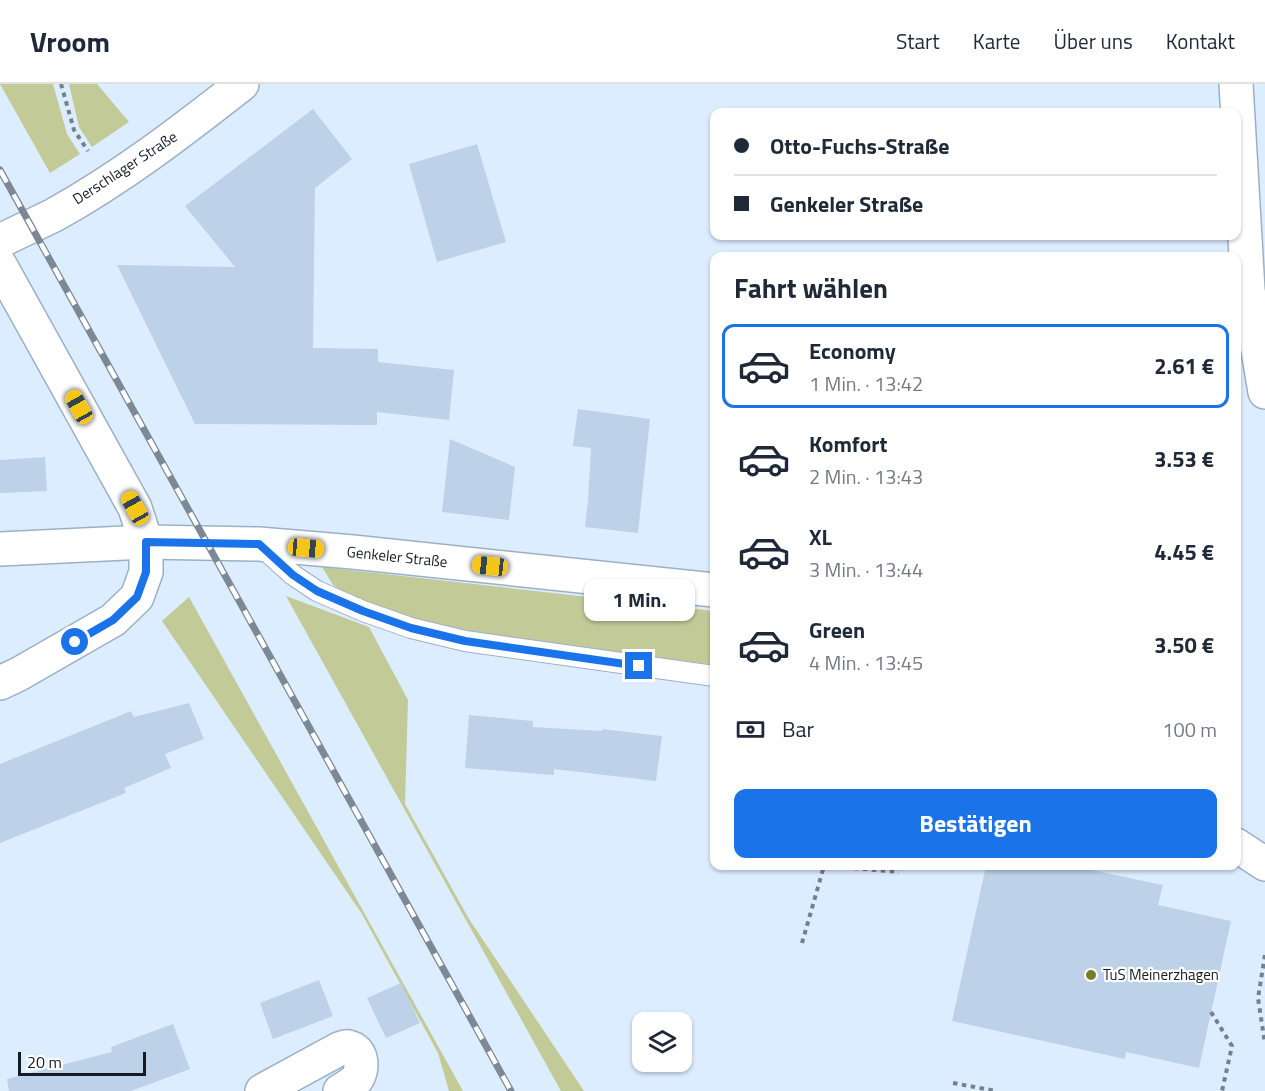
<!DOCTYPE html>
<html lang="de">
<head>
<meta charset="utf-8">
<style>
  :root { --surface:#fff; --page:#f6f6f7; --text:#1f2937; --muted:#747a83; --line:#e0e1e3; --accent:#1a73e8 }
  body { margin:0; font-family:"Titillium Web",sans-serif; background:var(--page); color:var(--text); height:100vh; display:flex; flex-direction:column; font-size:22px; white-space:nowrap }
  * { box-sizing:border-box; margin:0 }
  p { font-size:20px; color:var(--muted) }
  .icon { flex:none; width:33px; height:33px; fill:none; stroke:currentColor; stroke-width:2; stroke-linecap:round; stroke-linejoin:round }
  .map { position:relative; flex:1; overflow:hidden }
  .sheet { position:absolute; left:710px; top:168px; width:531px; height:618px; display:flex; flex-direction:column; background:var(--surface); border-radius:12px; box-shadow:0 2px 4px #0004 }
  .sheet>* { flex:none }
  .hud { position:absolute; left:710px; top:24px; width:531px; height:132px; border-radius:12px; box-shadow:0 2px 4px #0004; display:grid; align-content:center; height:132px; padding:0 24px; background:var(--surface) }
  .fabs { position:absolute; left:632px; top:928px; display:grid; gap:12px }
  .fabs a { display:grid; place-items:center; width:60px; height:60px; border-radius:12px; background:var(--surface); box-shadow:0 2px 4px #0004; font-size:30px }
  .scale { position:absolute; left:18px; bottom:15px; width:128px; box-sizing:border-box; padding-left:6px; border:3px solid #141c23; border-top:0; font-size:16px; line-height:21px; white-space:nowrap; color:#141c23; -webkit-text-stroke:4px #fff; paint-order:stroke }
  .end { position:absolute; width:27px; height:27px; margin:-14px; border:8px solid #1a73e8; background:#fff; box-shadow:0 0 0 3px #fff }
  .from { border-radius:50% }
  .bubble { position:absolute; height:42px; border-radius:12px; background:var(--surface); box-shadow:0 2px 4px #0004; font-size:20px; font-weight:700; line-height:42px; text-align:center }
  .car { position:absolute; width:18px; height:36px; margin:-18px -9px; border-radius:8px; box-shadow:0 0 4px 2px #0007; background:linear-gradient(#f5c518 24%,#345 0 40%,#f5c518 0 76%,#345 0 86%,#f5c518 0) }
  .hud b { display:flex; align-items:center; gap:21px; height:57px; font-size:22px }
  .hud b+b { border-top:2px solid var(--line) }
  .hud i { width:15px; height:15px; background:var(--text) }
  ul { padding:0; list-style:none }
  li { display:flex; align-items:center; gap:18px; height:84px; margin:0 12px 9px; padding:0 12px; border:3px solid transparent; border-radius:12px }
  li div { flex:1 }
  li b { display:block; font-size:22px }
  li em { font-style:normal; font-weight:700 }
  li.selected { border-color:var(--accent) }
  li>.icon { width:54px; height:54px; stroke-width:1.5 }
  h2 { padding:0 24px; font-size:27px; line-height:72px }
  .pay { display:flex; align-items:center; gap:15px; height:66px; padding:0 24px; font-size:22px }
  .pay p { margin-inline-start:auto }
  .button { display:flex; gap:12px; margin-top:auto; padding:12px 24px }
  .button a { flex:1; height:69px; border-radius:12px; background:var(--accent); color:#fff; font-size:24px; font-weight:700; line-height:69px; text-align:center }
  header { display:flex; align-items:center; gap:36px; box-sizing:border-box; height:84px; padding:0 30px; background:var(--surface); border-bottom:2px solid var(--line) }
  header strong { font-size:28px }
  nav { display:flex; gap:33px; margin-inline-start:auto; font-size:21px }
  .map>svg:first-child { display:block }
  .green { fill:#c2ca98 }
  .building { fill:#bdd2e8 }
  .lines { fill:none; stroke-linecap:round; stroke-linejoin:round }
  .lane-casing { stroke:#9cb0c5; stroke-width:22 }
  .street-casing { stroke:#9cb0c5; stroke-width:36 }
  .secondary-casing { stroke:#9cb0c5; stroke-width:36 }
  .path { stroke:#74808c; stroke-width:4; stroke-dasharray:4.5 4.5; stroke-linecap:butt }
  .lane { stroke:#fff; stroke-width:20 }
  .street { stroke:#fff; stroke-width:33 }
  .secondary { stroke:#fff; stroke-width:33 }
  .rail-casing { stroke:#7c8895; stroke-width:7 }
  .rail { stroke:#fff; stroke-width:4.5; stroke-dasharray:14; stroke-linecap:butt }
  .route { stroke:#1a73e8; stroke-width:8 }
  .poi-dot { fill:#757f2a; stroke:#fff; stroke-width:2 }
  .labels { text-anchor:middle; stroke-width:4.5; stroke-linejoin:round; paint-order:stroke }
  .street-label { font-size:15px; fill:#141c23; stroke:#fff }
  .poi-label { font-size:15px; fill:#141c23; stroke:#fff; text-anchor:start }
</style>
</head>
<body>
<header>
<strong>Vroom</strong>
<nav><a>Start</a><a>Karte</a><a>Über uns</a><a>Kontakt</a></nav>
</header>
<div class="map">
<svg width="1265" height="1007" viewBox="0 0 1265 1007">
  <rect width="100%" height="100%" fill="#dcedff"/>
  <!-- green -->
  <g class="green">
    <polygon points="0,0 53,0 67,50 80,70 50,89"/>
    <polygon points="69,0 97,0 129,38 92,63 79,43"/>
    <polygon points="322,483 714,527 714,581 457,546 394,531 359,518 333,501"/>
    <polygon points="286,512 369,543 408,616 405,720 469,835 584,1007 561,1007"/>
    <polygon points="189,513 463,1007 449,1007 438,969 362,830 162,537"/>
  </g>
  <!-- building -->
  <g class="building">
    <polygon points="313,25 352,75 315,104 313,264 378,265 378,278 454,286 449,336 377,328 377,341 195,340 117,181 235,183 185,122"/>
    <polygon points="477,60 506,158 437,178 409,80"/>
    <polygon points="578,325 650,335 638,449 585,443 588,416 591,364 573,362"/>
    <polygon points="450,355 515,383 509,436 442,428"/>
    <polygon points="45,373 47,407 0,409 0,376"/>
    <polygon points="189,619 204,655 165,670 171,684 124,704 126,709 0,759 0,680 131,627 134,633"/>
    <polygon points="469,631 533,637 533,643 602,647 602,645 662,652 656,697 554,685 554,691 465,684"/>
    <polygon points="986,782 1072,782 1163,801 1158,821 1231,837 1199,984 1126,968 1125,975 952,937"/>
    <polygon points="319,896 333,932 273,955 260,919"/>
    <polygon points="401,899 420,939 386,954 367,914"/>
    <polygon points="173,940 190,985 131,1007 9,1007 7,995 112,968 111,963"/>
  </g>
  <g class="lines">
    <defs>
      <polyline id="lane" points="261,462 293,491 317,507 363,527 411,544 465,557 714,592"/>
      <g id="street">
        <polyline points="1236,0 1248,206 1265,308"/>
        <polyline points="0,181 135,424 146,458 146,488 137,513 113,536 19,590 0,599"/>
        <polyline points="0,465 146,458 259,460 353,468 714,506"/>
        <polyline points="1236,761 1265,780"/>
        <path d="M262,1007L339,965C342,964 345,962 348,963C363,965 364,986 356,996C352,1000 345,1004 340,1007"/>
      </g>
      <path id="secondary" d="M0,157C18,148 36,140 54,131C121,94 182,47 242,0"/>
    </defs>
    <!-- lane casing -->
    <use href="#lane" class="lane-casing"/>
    <!-- street casing -->
    <use href="#street" class="street-casing"/>
    <!-- secondary casing -->
    <use href="#secondary" class="secondary-casing"/>
    <!-- path -->
    <g class="path">
      <polyline points="61,0 74,46 88,67"/>
      <polyline points="827,782 899,788"/>
      <polyline points="802,859 824,782"/>
      <polyline points="1265,871 1258,914 1265,960"/>
      <polyline points="1211,928 1232,962 1222,1007"/>
      <polyline points="953,999 996,1007"/>
    </g>
    <!-- lane -->
    <use href="#lane" class="lane"/>
    <!-- street -->
    <use href="#street" class="street"/>
    <!-- secondary -->
    <use href="#secondary" class="secondary"/>
    <defs>
      <polyline id="rail" points="0,86 511,1007"/>
    </defs>
    <!-- rail casing -->
    <use href="#rail" class="rail-casing"/>
    <!-- rail -->
    <use href="#rail" class="rail"/>
  </g>
  <g class="lines">
    <!-- route -->
    <polyline class="route" points="75,558 113,536 137,513 146,488 146,458 259,460 293,491 317,507 363,527 411,544 465,557 639,582"/>
  </g>
  <!-- markers -->
  <circle class="poi-dot" cx="1091" cy="891" r="6"/>
  <g class="labels">
    <!-- street labels -->
    <g class="street-label">
      <text transform="translate(125 84) rotate(-33)" y="5">Derschlager Straße</text>
      <text transform="translate(397 473) rotate(6)" y="5">Genkeler Straße</text>
    </g>
    <!-- poi labels -->
    <g class="poi-label">
      <text x="1103" y="896">TuS Meinerzhagen</text>
    </g>
  </g>
</svg>
<div class="fabs">
<a><svg class="icon" aria-label="layers" viewBox="0 0 24 24"><path d="M12 4l9 5-9 5-9-5zM3 14l9 5 9-5"/></svg></a>
</div>
<div class="scale">20 m</div>
<i class="end from" style="left:75px;top:558px"></i>
<i class="end" style="left:639px;top:582px"></i>
<div class="bubble" style="left:584px;top:495px;width:111px">1 Min.</div>
<i class="car" style="left:79px;top:323px;rotate:331deg"></i>
<i class="car" style="left:135px;top:424px;rotate:331deg"></i>
<i class="car" style="left:306px;top:464px;rotate:95deg"></i>
<i class="car" style="left:490px;top:482px;rotate:276deg"></i>
<div class="hud">
<b><i class="from"></i>Otto-Fuchs-Straße</b>
<b><i></i>Genkeler Straße</b>
</div>
<section class="sheet">
<h2>Fahrt wählen</h2>
<ul>
<li class="selected"><svg class="icon" aria-label="car" viewBox="0 0 24 24"><path d="M5 17H2v-5l4-1 3-4h7l3 4 3 1v5h-3M9 17h6M6 11h13"/><circle cx="7" cy="17" r="2"/><circle cx="17" cy="17" r="2"/></svg><div><b>Economy</b><p>1 Min. · 13:42</p></div><em>2.61 €</em></li>
<li><svg class="icon" aria-label="car" viewBox="0 0 24 24"><path d="M5 17H2v-5l4-1 3-4h7l3 4 3 1v5h-3M9 17h6M6 11h13"/><circle cx="7" cy="17" r="2"/><circle cx="17" cy="17" r="2"/></svg><div><b>Komfort</b><p>2 Min. · 13:43</p></div><em>3.53 €</em></li>
<li><svg class="icon" aria-label="car" viewBox="0 0 24 24"><path d="M5 17H2v-5l4-1 3-4h7l3 4 3 1v5h-3M9 17h6M6 11h13"/><circle cx="7" cy="17" r="2"/><circle cx="17" cy="17" r="2"/></svg><div><b>XL</b><p>3 Min. · 13:44</p></div><em>4.45 €</em></li>
<li><svg class="icon" aria-label="car" viewBox="0 0 24 24"><path d="M5 17H2v-5l4-1 3-4h7l3 4 3 1v5h-3M9 17h6M6 11h13"/><circle cx="7" cy="17" r="2"/><circle cx="17" cy="17" r="2"/></svg><div><b>Green</b><p>4 Min. · 13:45</p></div><em>3.50 €</em></li>
</ul>
<div class="pay"><svg class="icon" aria-label="cash" viewBox="0 0 24 24"><path d="M3 7h18v10H3z"/><circle cx="12" cy="12" r="2"/></svg>Bar<p>100 m</p></div>
<div class="button"><a>Bestätigen</a></div>
</section>
</div>
</body>
</html>
